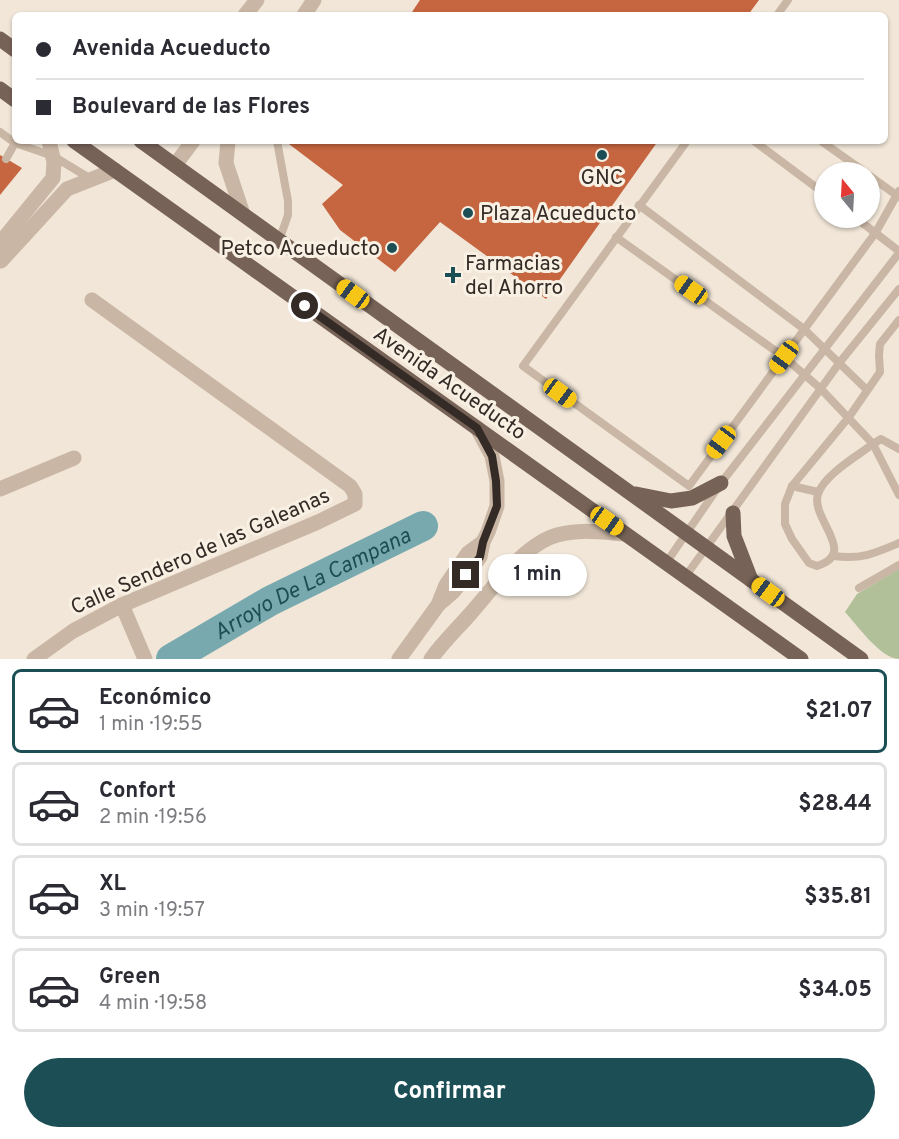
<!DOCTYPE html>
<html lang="es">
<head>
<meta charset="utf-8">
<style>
  :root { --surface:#fff; --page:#f2f2f3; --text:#2b2b33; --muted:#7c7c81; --line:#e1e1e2; --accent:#1c4f55 }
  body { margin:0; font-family:Overpass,sans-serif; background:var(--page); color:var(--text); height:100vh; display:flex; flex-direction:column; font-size:22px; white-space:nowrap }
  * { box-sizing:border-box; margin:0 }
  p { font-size:20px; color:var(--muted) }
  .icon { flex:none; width:33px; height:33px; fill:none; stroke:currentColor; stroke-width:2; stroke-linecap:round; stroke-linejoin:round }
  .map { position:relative; height:659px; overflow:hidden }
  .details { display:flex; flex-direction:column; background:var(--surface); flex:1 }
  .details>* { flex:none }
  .banner { position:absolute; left:12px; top:12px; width:876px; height:132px; border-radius:9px; box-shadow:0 2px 4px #0004; display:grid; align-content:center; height:132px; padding:0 24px; background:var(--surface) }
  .needle { width:39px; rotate:342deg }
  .controls { position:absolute; left:814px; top:162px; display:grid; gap:12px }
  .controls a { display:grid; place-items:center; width:66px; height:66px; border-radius:50%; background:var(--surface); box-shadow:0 2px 4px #0004; font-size:30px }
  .end { position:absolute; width:27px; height:27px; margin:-14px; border:8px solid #342b26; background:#fff; box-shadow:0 0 0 3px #fff }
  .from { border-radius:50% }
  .bubble { position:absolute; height:42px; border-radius:21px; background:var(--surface); box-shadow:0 2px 4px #0004; font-size:20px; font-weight:700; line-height:42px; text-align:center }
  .car { position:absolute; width:18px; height:36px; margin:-18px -9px; border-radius:8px; box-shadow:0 0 4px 2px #0007; background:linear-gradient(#f5c518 24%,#345 0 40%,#f5c518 0 76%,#345 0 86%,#f5c518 0) }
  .banner b { display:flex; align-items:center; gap:21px; height:57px; font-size:22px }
  .banner b+b { border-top:2px solid var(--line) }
  .banner i { width:15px; height:15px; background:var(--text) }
  ul { padding:10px 0 0; list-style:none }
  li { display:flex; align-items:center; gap:18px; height:84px; margin:0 12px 9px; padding:0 12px; border:3px solid var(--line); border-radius:9px }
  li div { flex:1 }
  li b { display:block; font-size:22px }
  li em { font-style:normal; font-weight:700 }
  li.current { border-color:var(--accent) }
  li>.icon { width:54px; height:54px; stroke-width:1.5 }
  .primary-button { display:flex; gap:12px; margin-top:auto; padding:12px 24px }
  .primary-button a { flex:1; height:69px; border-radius:36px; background:var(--accent); color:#fff; font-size:24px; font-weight:700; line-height:69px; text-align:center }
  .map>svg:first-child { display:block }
  .green { fill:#b1c098 }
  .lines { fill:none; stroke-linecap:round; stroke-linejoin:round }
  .river { stroke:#77a9ae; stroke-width:30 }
  .building { fill:#c66641 }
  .lane { stroke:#c9b6a4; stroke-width:8 }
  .street { stroke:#c9b6a4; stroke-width:15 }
  .primary { stroke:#766257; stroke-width:15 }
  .route { stroke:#342b26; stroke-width:8 }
  .poi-dot { fill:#1c4f55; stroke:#f9f0e4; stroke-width:2 }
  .labels { text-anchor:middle; stroke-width:6; stroke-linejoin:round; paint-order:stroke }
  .poi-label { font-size:21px; fill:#342b26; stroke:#f9f0e4; text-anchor:start }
  .street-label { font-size:21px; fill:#342b26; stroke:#f9f0e4 }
  .water-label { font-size:22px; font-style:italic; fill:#1c4f55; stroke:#f9f0e4 }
</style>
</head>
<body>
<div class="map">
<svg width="899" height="659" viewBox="0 0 899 659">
  <rect width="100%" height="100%" fill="#f1e6d8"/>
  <!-- green -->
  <path class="green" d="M899,569V659C881,659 857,625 845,612L857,594Z"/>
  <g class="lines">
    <!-- river -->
    <path class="river" id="s1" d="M171,659L270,601L423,526"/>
  </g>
  <!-- building -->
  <g class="building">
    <polygon points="420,0 759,0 748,15 410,15"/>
    <polygon points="285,141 658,141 546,299 440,222 395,272 340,230 322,204 343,185"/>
    <polygon points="0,155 22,168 0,195"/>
  </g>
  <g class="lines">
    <!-- lane -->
    <g class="lane">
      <polyline points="777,15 788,0"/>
      <polyline points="0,132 15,143 53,156 91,179"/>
      <polyline points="277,141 288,201 288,215 279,241"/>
      <polyline points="687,141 523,366 689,486 876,232 899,191"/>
      <polyline points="754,141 825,194"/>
      <polyline points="821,141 865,172"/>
      <polyline points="6,159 15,143"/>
      <polyline points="870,176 899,197"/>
      <polyline points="639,205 804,329 867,390"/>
      <polyline points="856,218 899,251"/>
      <path d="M616,237L784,357L821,389L873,444C857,456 824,475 818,494C810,519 859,553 817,566L809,563L792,539L785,524V504L792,486L849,417L880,372L879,355L880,344L899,320"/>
      <polyline points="899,449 881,439 873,444 899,495"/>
      <polyline points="792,486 818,492"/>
      <path d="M834,556C860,560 876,553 899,543"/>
      <polyline points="666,563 721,483 899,253"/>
      <polyline points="685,577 840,362 899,289"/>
      <polyline points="859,588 899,565"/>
    </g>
    <!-- street -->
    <g class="street">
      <polyline points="245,15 257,0"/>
      <polyline points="304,15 314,0"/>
      <polyline points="228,141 226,163 243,214"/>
      <polyline points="175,165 193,141"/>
      <polyline points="0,243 53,178 54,162 49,141"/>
      <polyline points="1,261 67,189 115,170"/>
      <polyline points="0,489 74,458"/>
      <polyline points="439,604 454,591 480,557 483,542"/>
      <polyline points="122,605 145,659"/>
      <polyline points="34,659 73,631 122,605 318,522 355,504 355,494 350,486 92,300"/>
      <polyline points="399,659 438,605 446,585 468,553 483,542 488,532 497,506 497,481 492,456 477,428"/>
      <path d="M431,659C443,642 458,628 471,613C492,589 521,549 551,537C574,528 601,532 625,534"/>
    </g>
    <!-- primary -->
    <g class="primary">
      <polyline points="0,39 15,50"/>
      <polyline points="0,89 15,100"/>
      <polyline points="74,141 801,659"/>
      <polyline points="141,141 861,659"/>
      <polyline points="636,494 671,501 692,498 721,483"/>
      <polyline points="733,513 734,536 751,580"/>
    </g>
  </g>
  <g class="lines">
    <!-- route -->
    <polyline class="route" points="305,306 477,428 492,456 496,481 497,506 483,542 480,557 466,575"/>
  </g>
  <!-- markers -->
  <g class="poi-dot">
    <circle cx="602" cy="155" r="6"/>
    <circle cx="468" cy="213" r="6"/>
    <circle cx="392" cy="248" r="6"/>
    <path d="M450 266h6v6h6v6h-6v6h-6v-6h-6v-6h6z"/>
  </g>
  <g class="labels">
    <!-- poi labels -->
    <g class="poi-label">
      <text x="602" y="184" text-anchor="middle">GNC</text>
      <text x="480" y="220">Plaza Acueducto</text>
      <text x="380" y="255" text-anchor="end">Petco Acueducto</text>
      <text x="465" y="270">Farmacias<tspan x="465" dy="24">del Ahorro</tspan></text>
    </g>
    <!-- street labels -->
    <g class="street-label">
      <text transform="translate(450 383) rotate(35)" y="7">Avenida Acueducto</text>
      <text transform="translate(200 551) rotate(-24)" y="7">Calle Sendero de las Galeanas</text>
    </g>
    <!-- water labels -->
    <g class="water-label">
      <text dy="8" stroke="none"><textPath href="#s1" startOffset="160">Arroyo De La Campana</textPath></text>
    </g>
  </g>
</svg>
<div class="controls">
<a><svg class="needle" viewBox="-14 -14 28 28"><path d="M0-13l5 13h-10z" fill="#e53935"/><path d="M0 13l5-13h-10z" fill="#7c7c81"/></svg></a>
</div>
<i class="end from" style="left:305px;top:306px"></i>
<i class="end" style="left:466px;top:575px"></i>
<div class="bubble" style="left:488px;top:554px;width:99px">1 min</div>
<i class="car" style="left:691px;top:290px;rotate:305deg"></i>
<i class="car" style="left:353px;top:294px;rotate:306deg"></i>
<i class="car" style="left:784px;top:357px;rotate:216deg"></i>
<i class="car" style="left:560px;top:393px;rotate:126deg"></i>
<i class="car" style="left:721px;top:442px;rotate:217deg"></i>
<i class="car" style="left:607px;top:521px;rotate:125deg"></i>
<i class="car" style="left:768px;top:592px;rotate:306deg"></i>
<div class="banner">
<b><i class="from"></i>Avenida Acueducto</b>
<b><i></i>Boulevard de las Flores</b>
</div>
</div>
<section class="details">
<ul>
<li class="current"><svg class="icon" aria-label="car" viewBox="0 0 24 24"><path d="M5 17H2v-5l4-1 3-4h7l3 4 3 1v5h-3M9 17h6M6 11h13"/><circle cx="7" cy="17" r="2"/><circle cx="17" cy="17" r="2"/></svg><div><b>Económico</b><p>1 min · 19:55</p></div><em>$21.07</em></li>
<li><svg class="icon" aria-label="car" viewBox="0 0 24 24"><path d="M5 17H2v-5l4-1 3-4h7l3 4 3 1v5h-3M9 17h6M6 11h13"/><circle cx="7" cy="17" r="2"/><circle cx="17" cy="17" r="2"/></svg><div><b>Confort</b><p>2 min · 19:56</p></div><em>$28.44</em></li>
<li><svg class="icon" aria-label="car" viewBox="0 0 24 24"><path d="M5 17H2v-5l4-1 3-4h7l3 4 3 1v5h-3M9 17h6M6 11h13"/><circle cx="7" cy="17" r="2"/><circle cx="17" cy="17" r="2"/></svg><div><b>XL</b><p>3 min · 19:57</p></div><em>$35.81</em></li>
<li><svg class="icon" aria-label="car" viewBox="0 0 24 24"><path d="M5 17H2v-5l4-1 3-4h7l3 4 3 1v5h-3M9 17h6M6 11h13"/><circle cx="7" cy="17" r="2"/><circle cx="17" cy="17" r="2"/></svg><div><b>Green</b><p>4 min · 19:58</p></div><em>$34.05</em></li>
</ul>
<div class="primary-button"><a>Confirmar</a></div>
</section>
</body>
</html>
